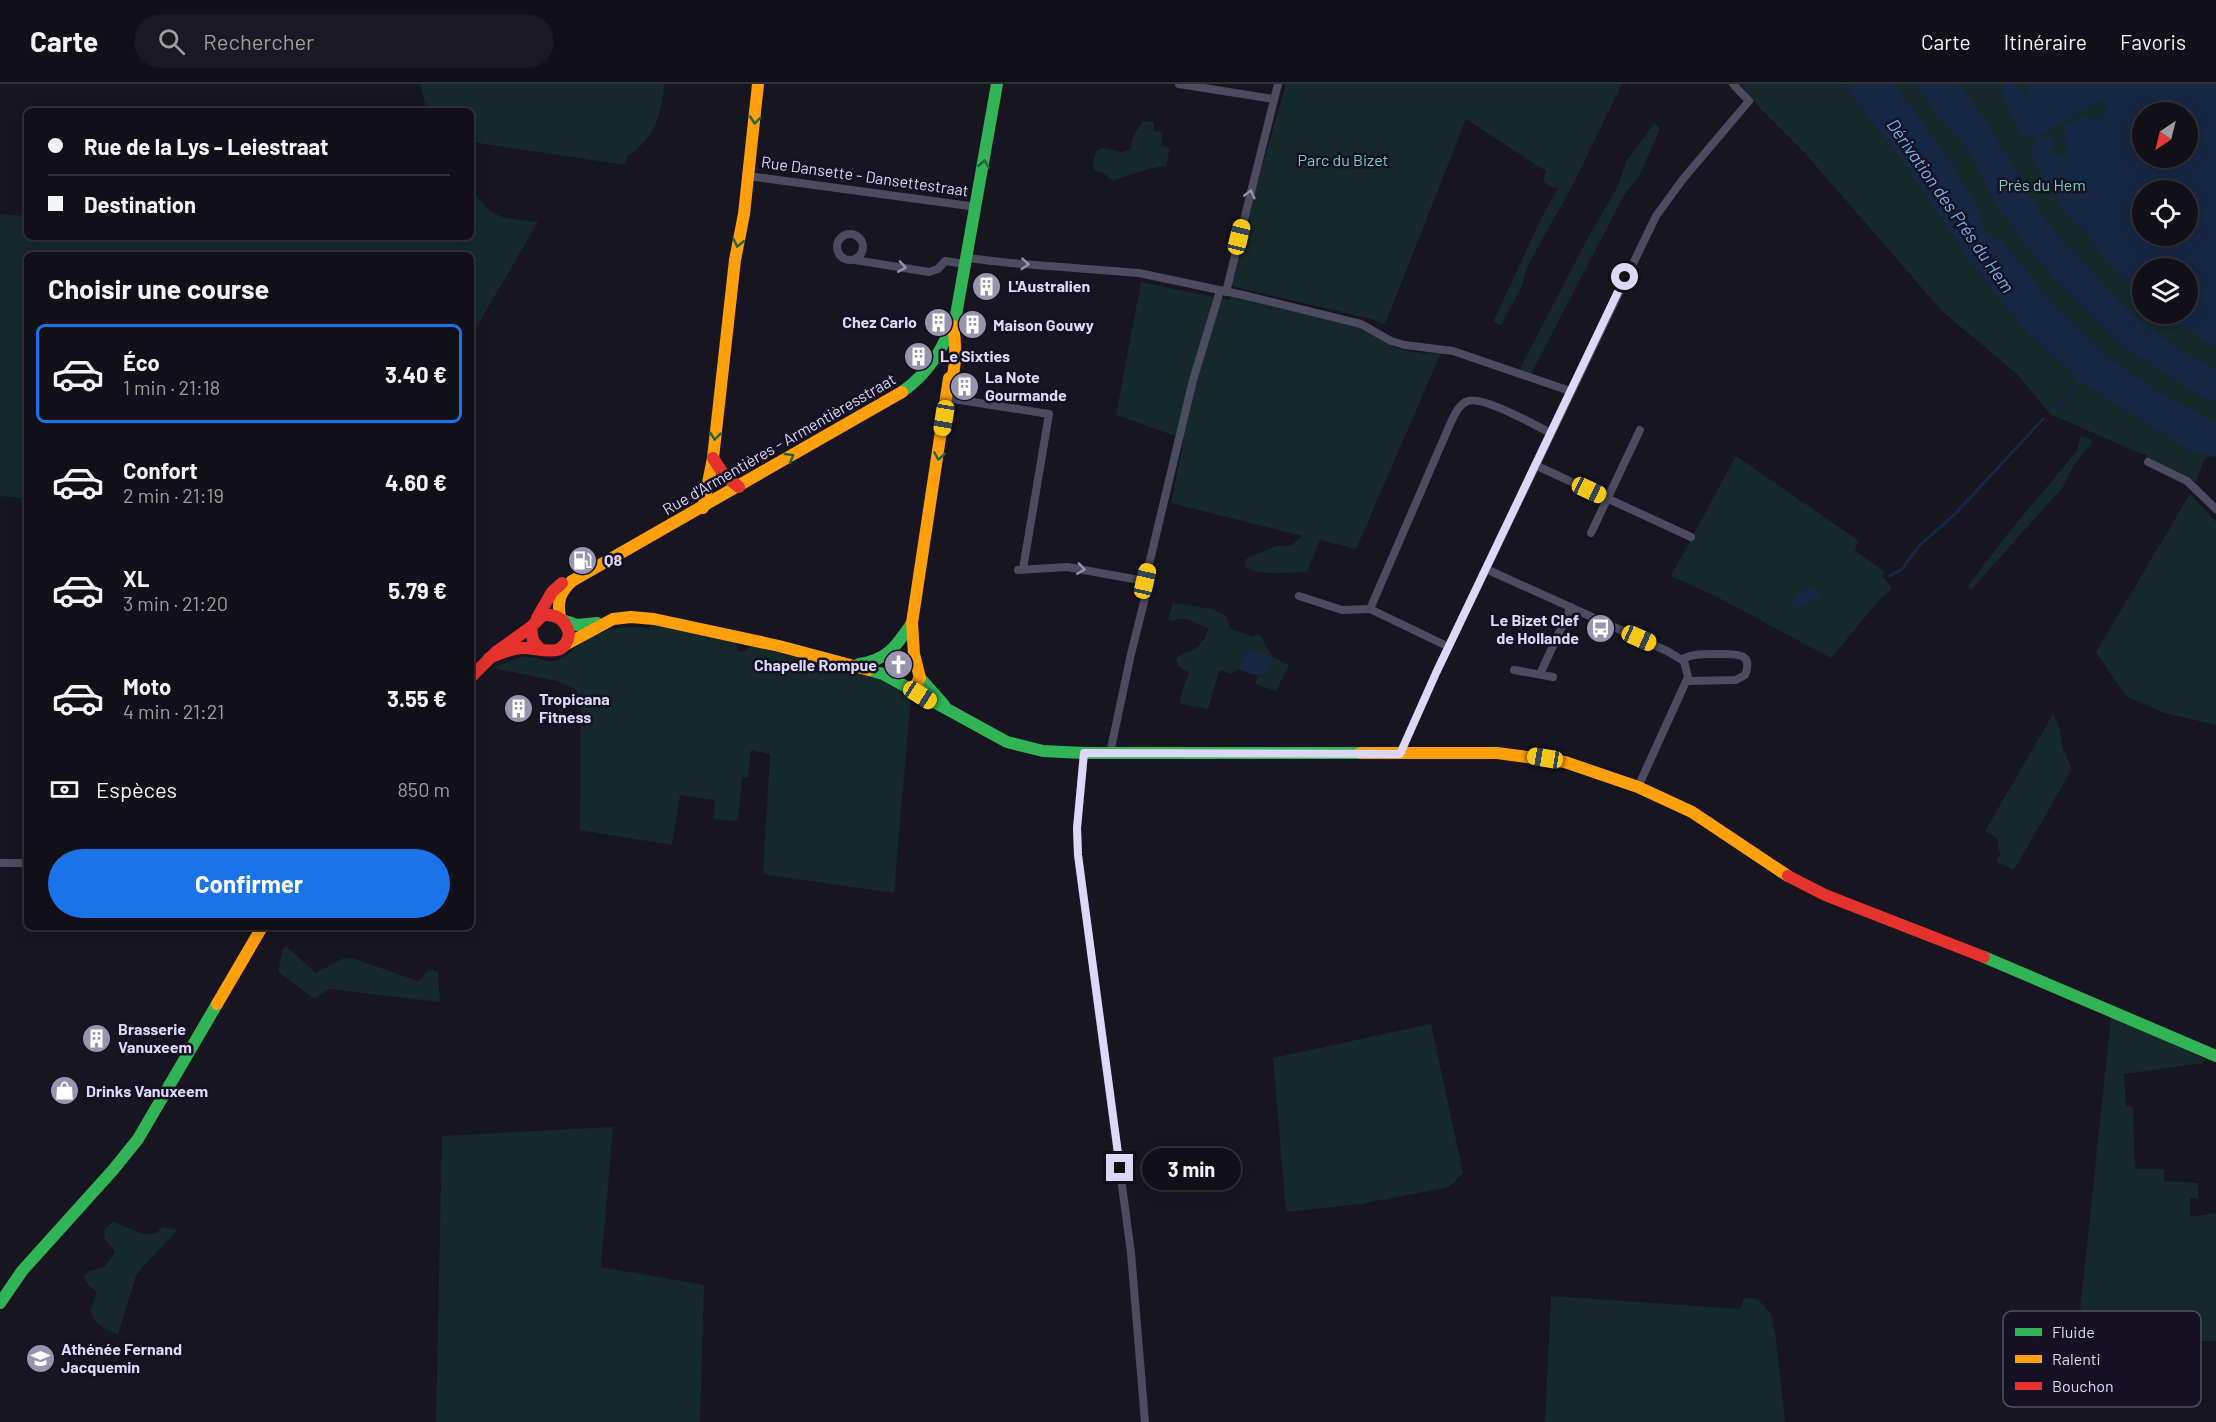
<!DOCTYPE html>
<html lang="fr">
<head>
<meta charset="utf-8">
<style>
  :root { --surface:#111017; --page:#1a1920; --text:#f1f3f6; --muted:#9c9da1; --line:#303036; --accent:#1a73e8 }
  body { margin:0; font-family:Barlow,sans-serif; background:var(--page); color:var(--text); height:100vh; display:flex; flex-direction:column; font-size:22px; white-space:nowrap }
  * { box-sizing:border-box; margin:0 }
  p { font-size:20px; color:var(--muted) }
  .icon { flex:none; width:33px; height:33px; fill:none; stroke:currentColor; stroke-width:2; stroke-linecap:round; stroke-linejoin:round }
  .map { position:relative; flex:1; overflow:hidden }
  .side { position:absolute; left:24px; top:168px; width:450px; height:678px; display:flex; flex-direction:column; background:var(--surface); border-radius:9px; box-shadow:0 3px 15px #0003,0 0 0 2px var(--line) }
  .side>* { flex:none }
  .hud { position:absolute; left:24px; top:24px; width:450px; height:132px; border-radius:9px; box-shadow:0 3px 15px #0003,0 0 0 2px var(--line); display:grid; align-content:center; height:132px; padding:0 24px; background:var(--surface) }
  .needle { width:39px; rotate:215deg }
  .buttons { position:absolute; left:2132px; top:18px; display:grid; gap:12px }
  .buttons a { display:grid; place-items:center; width:66px; height:66px; border-radius:50%; background:var(--surface); box-shadow:0 3px 15px #0003,0 0 0 2px var(--line); font-size:30px }
  .end { position:absolute; width:27px; height:27px; margin:-14px; border:8px solid #dcd8fa; background:#111; box-shadow:0 0 0 3px #111 }
  .from { border-radius:50% }
  .bubble { position:absolute; height:42px; border-radius:21px; background:var(--surface); box-shadow:0 3px 15px #0003,0 0 0 2px var(--line); font-size:20px; font-weight:700; line-height:42px; text-align:center }
  .car { position:absolute; width:18px; height:36px; margin:-18px -9px; border-radius:8px; box-shadow:0 0 4px 2px #0007; background:linear-gradient(#f5c518 24%,#345 0 40%,#f5c518 0 76%,#345 0 86%,#f5c518 0) }
  .hud b { display:flex; align-items:center; gap:21px; height:57px; font-size:22px }
  .hud b+b { border-top:2px solid var(--line) }
  .hud i { width:15px; height:15px; background:var(--text) }
  ul { padding:0; list-style:none }
  li { display:flex; align-items:center; gap:18px; height:99px; margin:0 12px 9px; padding:0 12px; border:3px solid transparent; border-radius:9px }
  li div { flex:1 }
  li b { display:block; font-size:22px }
  li em { font-style:normal; font-weight:700 }
  li.current { border-color:var(--accent) }
  li>.icon { width:54px; height:54px; stroke-width:1.5 }
  h2 { padding:0 24px; font-size:27px; line-height:72px }
  .pay { display:flex; align-items:center; gap:15px; height:66px; padding:0 24px; font-size:22px }
  .pay p { margin-inline-start:auto }
  .cta { display:flex; gap:12px; margin-top:auto; padding:12px 24px }
  .cta a { flex:1; height:69px; border-radius:36px; background:var(--accent); color:#fff; font-size:24px; font-weight:700; line-height:69px; text-align:center }
  header { display:flex; align-items:center; gap:36px; box-sizing:border-box; height:84px; padding:0 30px; background:var(--surface); border-bottom:2px solid var(--line) }
  header strong { font-size:28px }
  nav { display:flex; gap:33px; margin-inline-start:auto; font-size:21px }
  .search { width:420px; height:54px; background:var(--page); display:flex; align-items:center; gap:15px; box-sizing:border-box; padding:0 21px; border-radius:33px; color:var(--muted); font-size:22px }
  .map>svg:first-child { display:block }
  .green { fill:#15292a; fill-rule:evenodd }
  .water { fill:#162744; fill-rule:evenodd }
  .lines { fill:none; stroke-linecap:round; stroke-linejoin:round }
  .stream { stroke:#162744; stroke-width:3 }
  .street { stroke:#4d4b5f; stroke-width:8 }
  .fast { stroke:#30b455; stroke-width:12 }
  .slow { stroke:#ff9f0a; stroke-width:12 }
  .jam { stroke:#e5322d; stroke-width:12 }
  .oneway { stroke:#22623c }
  .oneway2 { stroke:#9492ac }
  .route { stroke:#dcd8fa; stroke-width:8 }
  .labels { text-anchor:middle; stroke-width:5; stroke-linejoin:round; paint-order:stroke }
  .park-label { font-size:16px; fill:#6cd2ba; stroke:#151123 }
  .street-label { font-size:16px; fill:#dcd8fa; stroke:#151123 }
  .poi-label { font-size:16px; font-weight:bold; fill:#dcd8fa; stroke:#151123; text-anchor:start }
  .water-label { font-size:18px; font-style:italic; fill:#72b3ee; stroke:#151123 }
  .key { fill:#151123; stroke:#514d64; stroke-width:1.5 }
  .key-label { font-size:16px; fill:#dcd8fa }
</style>
</head>
<body>
<header>
<strong>Carte</strong>
<div class="search"><svg class="icon" aria-label="search" viewBox="0 0 24 24"><circle cx="10" cy="10" r="6"/><path d="M15 15l6 6"/></svg>Rechercher</div>
<nav><a>Carte</a><a>Itinéraire</a><a>Favoris</a></nav>
</header>
<div class="map">
<svg width="2216" height="1338" viewBox="0 0 2216 1338">
  <rect width="100%" height="100%" fill="#17151f"/>
  <!-- green -->
  <g class="green">
    <path d="M420,0H664V3C662,31 653,57 627,72L626,81L471,58V27H427Z"/>
    <polygon points="1286,0 1622,0 1571,104 1526,185 1523,200 1501,241 1493,238 1540,137 1558,104 1550,103 1543,97 1546,87 1466,35 1385,240 1371,235 1228,201"/>
    <path d="M1741,0H1847L1856,17L1900,75L1855,0H2216V373L2210,372L2204,376L2196,398L2145,373L2147,370H2141L2050,330L2018,291L1942,227L1804,68L1751,15ZM2142,28H2187V74H2142ZM2142,106H2187V152H2142ZM2142,184H2187V230H2142Z"/>
    <polygon points="1143,37 1154,38 1154,47 1163,48 1161,61 1170,64 1166,82 1148,85 1114,96 1108,94 1108,91 1094,86 1093,79 1096,68 1103,64 1122,68 1130,66 1134,50"/>
    <polygon points="1654,39 1660,44 1640,91 1624,111 1531,290 1519,286 1590,150 1618,102 1626,78"/>
    <path d="M471,104C493,136 501,134 538,138L480,237L471,258V171H27V415L0,412V130L27,132V153H471Z"/>
    <path d="M1141,198L1229,216L1231,212L1359,244L1392,262L1403,266L1424,270L1441,269L1356,465L1320,456L1307,488C1289,488 1257,493 1245,482L1246,475L1276,462H1291L1302,452L1171,419L1184,355L1116,331Z"/>
    <polygon points="2081,352 2092,356 2091,359 2073,383 2063,403 1971,506 1968,502 2009,448 2077,367"/>
    <polygon points="1736,372 1859,457 1854,466 1885,488 1882,491 1892,505 1881,514 1831,574 1719,514 1671,492"/>
    <polygon points="2190,410 2216,438 2216,641 2165,629 2127,613 2096,568"/>
    <path d="M1173,519L1213,525L1226,532L1230,544L1253,553L1259,550L1273,573L1289,581L1276,607L1255,600L1258,592L1265,590L1246,565L1238,585L1231,590L1220,586C1214,600 1213,612 1208,625L1180,620L1182,608L1189,588L1179,583L1176,575L1183,569C1195,568 1207,556 1208,544C1194,540 1188,530 1173,537L1168,536Z"/>
    <path d="M652,539L735,557L738,567L744,568L751,562L876,593L911,611L894,809L763,790L770,670L751,666L748,694L742,693L738,737L714,735L715,716L680,711L672,761L580,746L581,617L576,606L557,597L493,584C504,579 516,573 528,573C538,573 546,579 556,577C563,575 565,572 571,567C593,549 622,538 649,545Z"/>
    <path d="M2053,630L2060,645L2062,663L2072,685L2014,786L1996,778L2001,768L1998,767C2000,754 1995,753 1985,747Z"/>
    <polygon points="286,862 316,889 344,874 355,875 418,897 429,886 438,887 440,918 329,905 315,915 278,888 283,865"/>
    <polygon points="2111,932 2205,975 2203,979 2124,990 2126,1022 2133,1023 2135,1085 2164,1085 2164,1097 2198,1099 2198,1114 2190,1114 2190,1133 2216,1129 2216,1257 2077,1257"/>
    <polygon points="1431,940 1463,1089 1449,1103 1360,1120 1286,1128 1273,974"/>
    <polygon points="613,1043 601,1183 704,1201 700,1338 436,1338 442,1052"/>
    <path d="M113,1137L141,1150H156L162,1143L178,1146L143,1182L136,1192L118,1250C104,1245 96,1241 90,1227L97,1209L85,1197L84,1192L90,1186C105,1186 108,1179 115,1167L105,1156L104,1146Z"/>
    <polygon points="1551,1212 1740,1225 1744,1214 1758,1215 1771,1230 1776,1255 1785,1338 1545,1338"/>
  </g>
  <!-- water -->
  <g class="water">
    <polygon points="1847,0 1894,0 1952,79 1963,100 1976,118 1985,147 2002,157 2051,218 2108,273 2168,314 2216,339 2216,373 2189,366 2084,300 2079,300 2077,293 2030,252 1974,183 1902,77 1856,17"/>
    <path d="M1915,0H1958C1994,40 2016,92 2046,137C2053,148 2062,155 2070,164C2088,182 2104,203 2123,221C2149,246 2183,269 2216,286V318L2193,307L2119,260L2056,197L2029,165L1994,117L1978,83L1964,60L1931,24Z"/>
    <path d="M2003,0H2017L2019,6L2027,11L2030,8L2025,0H2216V263L2162,230H2187V184H2142V213L2106,176L2084,144L2073,139L2057,115L2059,104L2056,102L2050,103L2032,72L2030,67L2033,60L2039,55L2038,53L2022,52L2008,25L2001,4ZM2100,17L2106,20V29L2098,35L2084,32L2066,40L2063,49L2067,59L2066,73L2062,74L2056,72L2052,67L2054,58L2052,50H2050L2049,55L2042,54L2041,50ZM2187,28V74H2142V28ZM2142,106H2187V152H2142Z"/>
    <polygon points="1813,503 1818,505 1820,514 1796,526 1792,516 1798,509"/>
    <polygon points="1246,565 1273,573 1265,590 1258,592 1238,585"/>
  </g>
  <g class="lines">
    <!-- stream -->
    <g class="stream">
      <polyline points="2052,326 2080,298"/>
      <polyline points="1890,492 1902,485 1919,462 1956,429 2043,335"/>
    </g>
    <!-- street -->
    <g class="street">
      <polyline points="1179,0 1274,15"/>
      <polyline points="748,92 977,123"/>
      <circle cx="850" cy="163" r="13"/>
      <polyline points="967,174 1010,179 1139,189 1243,211 1361,240 1391,257 1405,261 1453,267 1570,307"/>
      <polyline points="855,176 929,188 938,185 945,177 966,180"/>
      <polyline points="1226,208 1278,0"/>
      <polyline points="947,314 1049,330 1023,485"/>
      <polyline points="2148,378 2187,397 2216,425"/>
      <polyline points="1535,381 1691,453"/>
      <polyline points="1591,449 1640,346"/>
      <polyline points="1486,485 1667,567 1684,577 1688,593 1638,703"/>
      <polyline points="1018,486 1067,483 1145,497"/>
      <path d="M1299,512L1342,526L1370,525L1451,338C1455,330 1459,320 1468,317C1484,312 1534,341 1551,349"/>
      <polyline points="1370,525 1449,563"/>
      <path d="M1682,575C1694,569 1706,570 1720,570C1736,570 1754,569 1745,591L1736,596L1687,597"/>
      <polyline points="1514,586 1553,593"/>
      <polyline points="1540,590 1571,523"/>
      <polyline points="1084,669 1077,745 1078,771 1131,1169 1145,1338"/>
      <polyline points="1110,669 1131,570 1148,502 1145,497 1193,296 1220,207"/>
      <polyline points="1400,670 1436,589 1656,132 1683,95 1749,17 1733,0"/>
      <polyline points="0,779 27,779"/>
    </g>
    <!-- fast -->
    <g class="fast">
      <path d="M902,308C930,288 944,263 956,231L997,0"/>
      <polyline points="565,537 577,541 597,539"/>
      <path d="M859,580C888,576 896,562 912,539"/>
      <polyline points="869,586 883,590 1007,658 1043,667 1084,669 1360,669"/>
      <polyline points="920,594 944,621"/>
      <polyline points="1984,873 2216,972"/>
      <polyline points="0,1219 22,1187 113,1086 138,1055 217,920"/>
    </g>
    <!-- slow -->
    <g class="slow">
      <polyline points="703,424 713,374 735,176 744,130 758,0"/>
      <path d="M560,533C557,517 560,508 572,497L902,308"/>
      <polyline points="563,562 613,535 631,533 654,535 779,562 869,586"/>
      <path d="M909,604L915,602L920,594L914,570L912,539L949,294L953,292C956,275 956,259 953,242"/>
      <polyline points="1360,669 1497,669 1565,678 1638,703 1692,728 1788,792"/>
      <polyline points="217,920 262,843"/>
    </g>
    <!-- jam -->
    <g class="jam">
      <polyline points="713,374 724,391 739,403"/>
      <polyline points="537,534 552,508 562,499"/>
      <path d="M489,574C499,570 510,565 521,564C539,563 566,577 569,549C565,535 556,530 543,531L531,543L533,557L541,566"/>
      <polyline points="471,593 496,568 531,543"/>
      <polyline points="1788,792 1825,811 1984,873"/>
    </g>
  </g>
  <!-- one-way arrows -->
  <defs><path id="oneway-chevron" d="M-2-3.5L2.5 0L-2 3.5" fill="none" stroke-width="1.6" stroke-linecap="round" stroke-linejoin="round" transform="scale(1.5)"/></defs>
  <g class="oneway">
    <use href="#oneway-chevron" transform="translate(755 36) rotate(96)"/>
    <use href="#oneway-chevron" transform="translate(984 80) rotate(-81)"/>
    <use href="#oneway-chevron" transform="translate(738 159) rotate(103)"/>
    <use href="#oneway-chevron" transform="translate(715 352) rotate(96)"/>
    <use href="#oneway-chevron" transform="translate(939 372) rotate(99)"/>
    <use href="#oneway-chevron" transform="translate(790 373) rotate(-31)"/>
  </g>
  <g class="oneway2">
    <use href="#oneway-chevron" transform="translate(1250 110) rotate(-76)"/>
    <use href="#oneway-chevron" transform="translate(1025 180) rotate(4)"/>
    <use href="#oneway-chevron" transform="translate(902 183) rotate(9)"/>
    <use href="#oneway-chevron" transform="translate(1081 485) rotate(8)"/>
  </g>
  <g class="lines">
    <!-- route -->
    <polyline class="route" points="1120,1084 1078,771 1077,744 1084,669 1400,670 1436,589 1625,193"/>
  </g>
  <!-- icons -->
  <defs>
    <symbol id="building-disc" viewBox="-11 -11 22 22"><circle r="9.5" fill="#9794ad" stroke="#151123"/><path d="M-4-6H4V6H1V3H-1V6H-4ZM-2.5-4.3h1.7v1.8h-1.7ZM.8-4.3h1.7v1.8H.8ZM-2.5-1h1.7V.8h-1.7ZM.8-1h1.7V.8H.8Z" fill="#fff"/></symbol>
    <symbol id="fuel-disc" viewBox="-11 -11 22 22"><circle r="9.5" fill="#9794ad" stroke="#151123"/><path d="M-5.5-6h7V0h2V4h1.3V-2.5L3-4.5l.8-.8L6-3V5H2.5V1h-1V6h-7ZM-4.2-4.7v3.2H.2V-4.7Z" fill="#fff"/></symbol>
    <symbol id="bus-disc" viewBox="-11 -11 22 22"><circle r="9.5" fill="#9794ad" stroke="#151123"/><path d="M-5-6H5V4H4V6H2V4H-2V6H-4V4H-5ZM-3.5-4V0h7V-4ZM-3.5 1.2v1.5H-2V1.2ZM2 1.2v1.5H3.5V1.2Z" fill="#fff"/></symbol>
    <symbol id="church-disc" viewBox="-11 -11 22 22"><circle r="9.5" fill="#9794ad" stroke="#151123"/><path d="M-1.2-6h2.4v3.5h3.3v2.4h-3.3V6h-2.4V-.1h-3.3v-2.4h3.3Z" fill="#fff"/></symbol>
    <symbol id="shop-disc" viewBox="-11 -11 22 22"><circle r="9.5" fill="#9794ad" stroke="#151123"/><path d="M-5-2.5h2.3a2.7 3.5 0 0 1 5.4 0H5L5.5 6h-11ZM-1.5-2.5h3a1.5 2.3 0 0 0-3 0Z" fill="#fff"/></symbol>
    <symbol id="school-disc" viewBox="-11 -11 22 22"><circle r="9.5" fill="#9794ad" stroke="#151123"/><path d="M0-5L7-2L0 1L-7-2ZM-4 1L0 2.5L4 1V4Q0 6-4 4Z" fill="#fff"/></symbol>
  </defs>
  <g fill-rule="evenodd">
    <use href="#building-disc" x="970" y="186" width="33" height="33"/>
    <use href="#building-disc" x="922" y="222" width="33" height="33"/>
    <use href="#building-disc" x="956" y="224" width="33" height="33"/>
    <use href="#building-disc" x="902" y="256" width="33" height="33"/>
    <use href="#building-disc" x="948" y="286" width="33" height="33"/>
    <use href="#fuel-disc" x="566" y="460" width="33" height="33"/>
    <use href="#bus-disc" x="1584" y="528" width="33" height="33"/>
    <use href="#church-disc" x="882" y="564" width="33" height="33"/>
    <use href="#building-disc" x="502" y="608" width="33" height="33"/>
    <use href="#building-disc" x="80" y="938" width="33" height="33"/>
    <use href="#shop-disc" x="48" y="990" width="33" height="33"/>
    <use href="#school-disc" x="24" y="1258" width="33" height="33"/>
  </g>
  <g class="labels">
    <!-- park labels -->
    <g class="park-label">
      <text x="1343" y="82">Parc du Bizet</text>
      <text x="2042" y="107">Prés du Hem</text>
    </g>
    <!-- street labels -->
    <g class="street-label">
      <text transform="translate(865 92) rotate(8)" y="6">Rue Dansette - Dansettestraat</text>
      <text transform="translate(779 360) rotate(-30)" y="6">Rue d'Armentières - Armentièresstraat</text>
    </g>
    <!-- poi labels -->
    <g class="poi-label">
      <text x="1008" y="208">L'Australien</text>
      <text x="917" y="244" text-anchor="end">Chez Carlo</text>
      <text x="993" y="247">Maison Gouwy</text>
      <text x="940" y="278">Le Sixties</text>
      <text x="985" y="299">La Note<tspan x="985" dy="18">Gourmande</tspan></text>
      <text x="604" y="482">Q8</text>
      <text x="1579" y="542" text-anchor="end">Le Bizet Clef<tspan x="1579" dy="18">de Hollande</tspan></text>
      <text x="877" y="587" text-anchor="end">Chapelle Rompue</text>
      <text x="539" y="621">Tropicana<tspan x="539" dy="18">Fitness</tspan></text>
      <text x="118" y="951">Brasserie<tspan x="118" dy="18">Vanuxeem</tspan></text>
      <text x="86" y="1013">Drinks Vanuxeem</text>
      <text x="61" y="1271">Athénée Fernand<tspan x="61" dy="18">Jacquemin</tspan></text>
    </g>
    <!-- water labels -->
    <g class="water-label">
      <text transform="translate(1950 122) rotate(55)" y="6">Dérivation des Prés du Hem</text>
    </g>
  </g>
  <!-- legend -->
  <rect x="2003" y="1227" width="198" height="96" rx="9" class="key"/>
  <rect x="2015" y="1244" width="27" height="8" fill="#30b455"/>
  <rect x="2015" y="1271" width="27" height="8" fill="#ff9f0a"/>
  <rect x="2015" y="1298" width="27" height="8" fill="#e5322d"/>
  <g class="key-label">
    <text x="2052" y="1254">Fluide</text>
    <text x="2052" y="1281">Ralenti</text>
    <text x="2052" y="1308">Bouchon</text>
  </g>
</svg>
<div class="buttons">
<a><svg class="needle" viewBox="-14 -14 28 28"><path d="M0-13l5 13h-10z" fill="#e53935"/><path d="M0 13l5-13h-10z" fill="#9c9da1"/></svg></a>
<a><svg class="icon" aria-label="locate" viewBox="0 0 24 24"><circle cx="12" cy="12" r="6"/><path d="M12 2v4M12 18v4M2 12h4M18 12h4"/></svg></a>
<a><svg class="icon" aria-label="layers" viewBox="0 0 24 24"><path d="M12 4l9 5-9 5-9-5zM3 14l9 5 9-5"/></svg></a>
</div>
<i class="end from" style="left:1625px;top:193px"></i>
<i class="end" style="left:1120px;top:1084px"></i>
<div class="bubble" style="left:1142px;top:1064px;width:99px">3 min</div>
<i class="car" style="left:1239px;top:153px;rotate:14deg"></i>
<i class="car" style="left:944px;top:334px;rotate:189deg"></i>
<i class="car" style="left:1589px;top:406px;rotate:115deg"></i>
<i class="car" style="left:1145px;top:497px;rotate:13deg"></i>
<i class="car" style="left:1639px;top:554px;rotate:114deg"></i>
<i class="car" style="left:920px;top:611px;rotate:122deg"></i>
<i class="car" style="left:1545px;top:674px;rotate:279deg"></i>
<div class="hud">
<b><i class="from"></i>Rue de la Lys - Leiestraat</b>
<b><i></i>Destination</b>
</div>
<section class="side">
<h2>Choisir une course</h2>
<ul>
<li class="current"><svg class="icon" aria-label="car" viewBox="0 0 24 24"><path d="M5 17H2v-5l4-1 3-4h7l3 4 3 1v5h-3M9 17h6M6 11h13"/><circle cx="7" cy="17" r="2"/><circle cx="17" cy="17" r="2"/></svg><div><b>Éco</b><p>1 min · 21:18</p></div><em>3.40 €</em></li>
<li><svg class="icon" aria-label="car" viewBox="0 0 24 24"><path d="M5 17H2v-5l4-1 3-4h7l3 4 3 1v5h-3M9 17h6M6 11h13"/><circle cx="7" cy="17" r="2"/><circle cx="17" cy="17" r="2"/></svg><div><b>Confort</b><p>2 min · 21:19</p></div><em>4.60 €</em></li>
<li><svg class="icon" aria-label="car" viewBox="0 0 24 24"><path d="M5 17H2v-5l4-1 3-4h7l3 4 3 1v5h-3M9 17h6M6 11h13"/><circle cx="7" cy="17" r="2"/><circle cx="17" cy="17" r="2"/></svg><div><b>XL</b><p>3 min · 21:20</p></div><em>5.79 €</em></li>
<li><svg class="icon" aria-label="car" viewBox="0 0 24 24"><path d="M5 17H2v-5l4-1 3-4h7l3 4 3 1v5h-3M9 17h6M6 11h13"/><circle cx="7" cy="17" r="2"/><circle cx="17" cy="17" r="2"/></svg><div><b>Moto</b><p>4 min · 21:21</p></div><em>3.55 €</em></li>
</ul>
<div class="pay"><svg class="icon" aria-label="cash" viewBox="0 0 24 24"><path d="M3 7h18v10H3z"/><circle cx="12" cy="12" r="2"/></svg>Espèces<p>850 m</p></div>
<div class="cta"><a>Confirmer</a></div>
</section>
</div>
</body>
</html>
